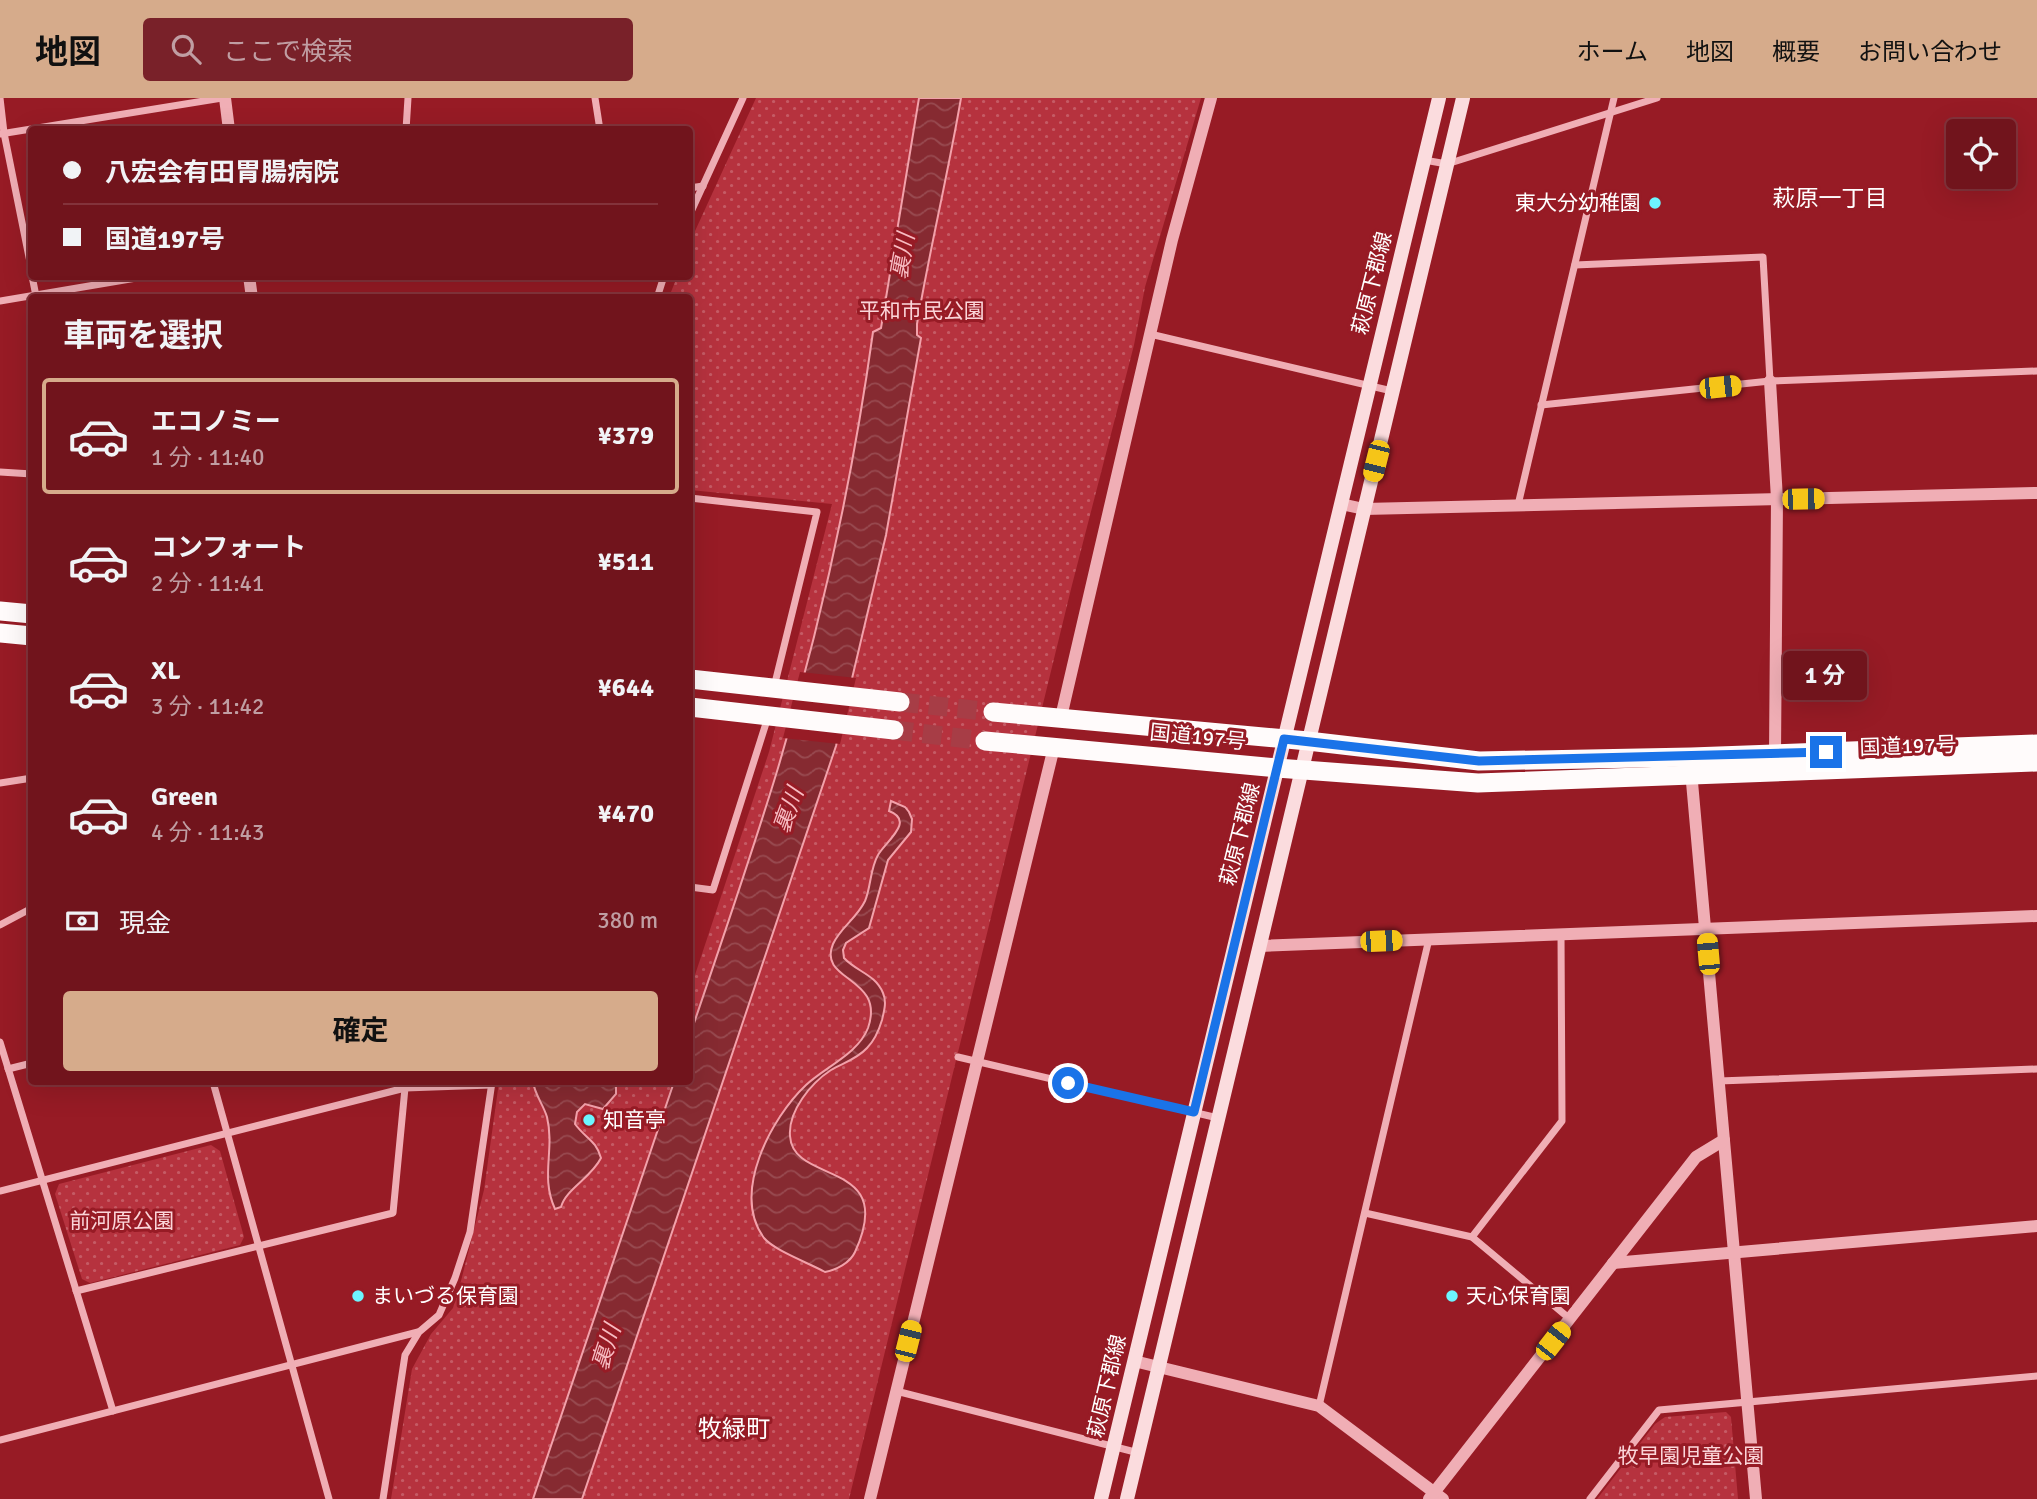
<!DOCTYPE html>
<html lang="ja">
<head>
<meta charset="utf-8">
<style>
  :root { --surface:#71141c; --page:#792129; --text:#f1f3f6; --muted:#c09ea3; --line:#83333b; --accent:#d6ab8b }
  body { margin:0; font-family:Signika,"Noto Sans JP",sans-serif; background:var(--page); color:var(--text); height:100vh; display:flex; flex-direction:column; font-size:26px; white-space:nowrap }
  * { box-sizing:border-box; margin:0 }
  p { font-size:23px; color:var(--muted) }
  .icon { flex:none; width:38px; height:38px; fill:none; stroke:currentColor; stroke-width:2; stroke-linecap:round; stroke-linejoin:round }
  .map { position:relative; flex:1; overflow:hidden }
  .sheet { position:absolute; left:28px; top:196px; width:665px; height:791px; display:flex; flex-direction:column; background:var(--surface); border-radius:7px; box-shadow:0 7px 28px #0002,0 0 0 2px var(--line) }
  .sheet>* { flex:none }
  .guide { position:absolute; left:28px; top:28px; width:665px; height:154px; border-radius:7px; box-shadow:0 7px 28px #0002,0 0 0 2px var(--line); display:grid; align-content:center; height:154px; padding:0 35px; background:var(--surface) }
  .tools { position:absolute; left:1946px; top:21px; display:grid; gap:14px }
  .tools a { display:grid; place-items:center; width:70px; height:70px; border-radius:7px; background:var(--surface); box-shadow:0 7px 28px #0002,0 0 0 2px var(--line); font-size:35px }
  .end { position:absolute; width:32px; height:32px; margin:-16px; border:9px solid #1a73e8; background:#fff; box-shadow:0 0 0 4px #fff }
  .from { border-radius:50% }
  .bubble { position:absolute; height:49px; border-radius:7px; background:var(--surface); box-shadow:0 7px 28px #0002,0 0 0 2px var(--line); font-size:23px; font-weight:700; line-height:49px; text-align:center }
  .car { position:absolute; width:21px; height:42px; margin:-21px -10px; border-radius:9px; box-shadow:0 0 5px 2px #0007; background:linear-gradient(#f5c518 24%,#345 0 40%,#f5c518 0 76%,#345 0 86%,#f5c518 0) }
  .guide b { display:flex; align-items:center; gap:24px; height:66px; font-size:26px }
  .guide b+b { border-top:2px solid var(--line) }
  .guide i { width:18px; height:18px; background:var(--text) }
  ul { padding:0; list-style:none }
  li { display:flex; align-items:center; gap:21px; height:116px; margin:0 14px 10px; padding:0 21px; border:4px solid transparent; border-radius:7px }
  li div { flex:1 }
  li b { display:block; font-size:26px }
  li em { font-style:normal; font-weight:700 }
  li.on { border-color:var(--accent) }
  li>.icon { width:63px; height:63px; stroke-width:1.5 }
  h2 { padding:0 35px; font-size:32px; line-height:84px }
  .pay { display:flex; align-items:center; gap:18px; height:77px; padding:0 35px; font-size:26px }
  .pay p { margin-inline-start:auto }
  .cta { display:flex; gap:14px; margin-top:auto; padding:14px 35px }
  .cta a { flex:1; height:80px; border-radius:7px; background:var(--accent); color:#111; font-size:28px; font-weight:700; line-height:80px; text-align:center }
  header { display:flex; align-items:center; gap:42px; box-sizing:border-box; height:98px; padding:0 35px; background:var(--accent); color:#111 }
  header strong { font-size:33px }
  nav { display:flex; gap:38px; margin-inline-start:auto; font-size:24px }
  .search { width:490px; height:63px; background:var(--page); display:flex; align-items:center; gap:18px; box-sizing:border-box; padding:0 24px; border-radius:7px; color:var(--muted); font-size:26px }
  .map>svg:first-child { display:block }
  .park { fill:url(#park-dots) }
  .water { fill:url(#water-waves); stroke:#f2a1aa; stroke-width:2 }
  .pier { fill:#971b25 }
  .lines { fill:none; stroke-linecap:round; stroke-linejoin:round }
  .trunk-tunnel { stroke:#a73d46; stroke-width:19; stroke-dasharray:19 10; stroke-linecap:butt }
  .minor { stroke:#f0aeb5; stroke-width:7 }
  .tertiary { stroke:#f0aeb5; stroke-width:12 }
  .secondary { stroke:#fbdcde; stroke-width:14 }
  .trunk { stroke:#fffbfb; stroke-width:19 }
  .route { stroke:#1a73e8; stroke-width:9 }
  .poi-dot { fill:#6df5ff; stroke:#971b25; stroke-width:2.5 }
  .labels { text-anchor:middle; stroke-width:6; stroke-linejoin:round; paint-order:stroke }
  .poi-label { font-size:21px; fill:#fff; stroke:#971b25; text-anchor:start }
  .street-label { font-size:21px; fill:#fff; stroke:#971b25 }
  .park-label { font-size:21px; fill:#fbd5d9; stroke:#971b25 }
  .neighbourhood-label { font-size:23px; fill:#fff; stroke:#971b25 }
  .water-label { font-size:23px; font-style:italic; fill:#f7bbc1; stroke:#971b25 }
  .quarter-label { font-size:24px; fill:#fff; stroke:#971b25 }
</style>
</head>
<body>
<header>
<strong>地図</strong>
<div class="search"><svg class="icon" aria-label="search" viewBox="0 0 24 24"><circle cx="10" cy="10" r="6"/><path d="M15 15l6 6"/></svg>ここで検索</div>
<nav><a>ホーム</a><a>地図</a><a>概要</a><a>お問い合わせ</a></nav>
</header>
<div class="map">
<svg width="2037" height="1401" viewBox="0 0 2037 1401">
  <defs>
    <pattern id="park-dots" width="8" height="8" patternUnits="userSpaceOnUse" patternTransform="scale(1.75)"><rect width="8" height="8" fill="#b6323e"/><path d="M2 2h.1M6 6h.1" fill="none" stroke="#c55b65" stroke-width="1.8" stroke-linecap="round"/></pattern>
    <pattern id="water-waves" width="16" height="10" patternUnits="userSpaceOnUse" patternTransform="scale(1.75)"><rect width="16" height="10" fill="#862a31"/><path d="M0 5q4-4 8 0t8 0" fill="none" stroke="#984a50"/></pattern>
  </defs>
  <rect width="100%" height="100%" fill="#971b25"/>
  <!-- park -->
  <g class="park">
    <polygon points="756,0 1201,0 1145,189 1134,247 1072,487 849,1401 391,1401 412,1271 431,1236 453,1210 461,1183 484,1092 499,984 690,984 690,892 769,654 832,406 690,392 690,200 669,199 677,179 690,178 690,144"/>
    <polygon points="211,1047 220,1053 244,1139 240,1147 90,1185 82,1181 55,1096 59,1086"/>
    <polygon points="1726,1314 1731,1319 1738,1401 1597,1401 1655,1326 1665,1319"/>
  </g>
  <!-- water -->
  <g class="water">
    <path d="M919,0H961C948,76 930,150 917,226V237L921,240L886,437L836,648L582,1401H533L674,984H690V937C720,848 751,759 778,670C820,530 853,378 873,234L881,230Z"/>
    <path d="M891,703L905,709L909,714L912,721L911,734L888,762L869,830L846,845L843,852L844,860C857,874 875,876 883,895C887,904 884,913 882,922C879,932 875,942 867,950C857,961 843,965 831,972C811,985 788,1013 790,1038C793,1088 898,1060 855,1154C850,1165 836,1172 825,1174C809,1165 775,1153 764,1140C731,1095 771,1020 806,987C825,969 858,956 868,930C886,878 817,884 833,846C840,830 857,820 865,803C871,789 870,771 878,757C885,744 916,723 889,713Z"/>
    <path d="M533,984H616V996L603,1011L585,1006L577,1014L575,1026C586,1041 596,1042 601,1060C591,1080 566,1091 561,1109L555,1111C540,1078 555,1053 547,1019C543,1006 535,997 533,984Z"/>
  </g>
  <!-- pier -->
  <polygon class="pier" points="800,574 856,580 840,646 783,640"/>
  <g class="lines">
    <!-- trunk-tunnel -->
    <g class="trunk-tunnel">
      <polyline points="900,604 993,614"/>
      <polyline points="894,632 985,643"/>
    </g>
    <!-- minor -->
    <g class="minor">
      <polyline points="0,0 4,35 32,174"/>
      <polyline points="595,0 600,32"/>
      <polyline points="406,32 408,0"/>
      <polyline points="0,36 222,0"/>
      <polyline points="1424,62 1447,66 1657,0"/>
      <polyline points="690,90 703,88"/>
      <polyline points="690,116 743,0"/>
      <polyline points="1575,167 1763,159 1770,283"/>
      <polyline points="32,178 36,198"/>
      <polyline points="657,200 664,178"/>
      <polyline points="0,203 148,178"/>
      <polyline points="1150,236 1392,293"/>
      <polyline points="1541,307 1770,283 2037,273"/>
      <polyline points="0,374 32,376"/>
      <polyline points="690,400 817,414 774,589"/>
      <polyline points="1518,407 1614,0"/>
      <polyline points="0,685 32,680"/>
      <polyline points="690,789 713,792 768,619"/>
      <polyline points="0,827 32,810"/>
      <polyline points="0,944 113,1313"/>
      <polyline points="958,959 1218,1020"/>
      <polyline points="8,971 32,965"/>
      <polyline points="1719,983 2037,971"/>
      <polyline points="213,984 329,1401"/>
      <polyline points="0,1093 405,990 491,987"/>
      <polyline points="1365,1115 1472,1139 1570,1221"/>
      <polyline points="1472,1139 1562,1023 1561,836"/>
      <polyline points="76,1193 393,1115 405,990 403,984"/>
      <polyline points="896,1293 1139,1355"/>
      <polyline points="1319,1308 1429,841"/>
      <polyline points="0,1342 418,1234"/>
      <polyline points="383,1401 405,1257 419,1234 439,1217 455,1180 470,1134 492,984"/>
      <polyline points="1590,1401 1659,1312 2037,1278"/>
    </g>
    <!-- tertiary -->
    <g class="tertiary">
      <polyline points="225,0 229,32"/>
      <polyline points="249,178 252,200"/>
      <polyline points="1770,283 1777,401 1775,656"/>
      <polyline points="1341,406 1364,411 2037,395"/>
      <polyline points="1061,619 1172,142 1211,0"/>
      <polyline points="1691,673 1756,1401"/>
      <polyline points="1259,848 2037,818"/>
      <polyline points="1613,1165 2037,1128"/>
      <polyline points="1134,1263 1319,1308 1443,1401"/>
      <polyline points="870,1401 1054,649"/>
      <polyline points="1429,1401 1696,1059 1724,1042"/>
    </g>
    <!-- secondary -->
    <g class="secondary">
      <polyline points="1101,1401 1439,0"/>
      <polyline points="1127,1401 1463,0"/>
    </g>
    <!-- trunk -->
    <g class="trunk">
      <polyline points="0,513 32,516"/>
      <polyline points="0,535 32,538"/>
      <polyline points="690,581 900,604"/>
      <polyline points="690,609 894,632"/>
      <polyline points="993,614 1308,643 1479,663 1691,659 2037,646"/>
      <polyline points="985,643 1277,670 1478,685 2037,664"/>
    </g>
  </g>
  <g class="lines">
    <!-- route -->
    <polyline class="route" points="1068,985 1194,1014 1284,641 1479,663 1826,654"/>
  </g>
  <!-- markers -->
  <g class="poi-dot">
    <circle cx="1655" cy="105" r="7"/>
    <circle cx="589" cy="1022" r="7"/>
    <circle cx="358" cy="1198" r="7"/>
    <circle cx="1452" cy="1198" r="7"/>
  </g>
  <g class="labels">
    <!-- poi labels -->
    <g class="poi-label">
      <text x="1641" y="112" text-anchor="end">東大分幼稚園</text>
      <text x="603" y="1029">知音亭</text>
      <text x="372" y="1205">まいづる保育園</text>
      <text x="1466" y="1205">天心保育園</text>
    </g>
    <!-- street labels -->
    <g class="street-label">
      <text transform="translate(1372 185) rotate(-76)" y="7">萩原下郡線</text>
      <text transform="translate(1198 639) rotate(6)" y="7">国道197号</text>
      <text transform="translate(1908 648) rotate(-2)" y="7">国道197号</text>
      <text transform="translate(1240 736) rotate(-76)" y="7">萩原下郡線</text>
      <text transform="translate(1107 1288) rotate(-77)" y="7">萩原下郡線</text>
    </g>
    <!-- park labels -->
    <g class="park-label">
      <text x="922" y="220">平和市民公園</text>
      <text x="122" y="1130">前河原公園</text>
      <text x="1691" y="1365">牧早園児童公園</text>
    </g>
    <!-- neighbourhood labels -->
    <g class="neighbourhood-label">
      <text x="1830" y="108">萩原一丁目</text>
    </g>
    <!-- water labels -->
    <g class="water-label">
      <text transform="translate(902 158) rotate(-80)" y="8">裏川</text>
      <text transform="translate(788 712) rotate(-70)" y="8">裏川</text>
      <text transform="translate(606 1249) rotate(-72)" y="8">裏川</text>
    </g>
    <!-- quarter labels -->
    <g class="quarter-label">
      <text x="734" y="1339">牧緑町</text>
    </g>
  </g>
</svg>
<div class="tools">
<a><svg class="icon" aria-label="locate" viewBox="0 0 24 24"><circle cx="12" cy="12" r="6"/><path d="M12 2v4M12 18v4M2 12h4M18 12h4"/></svg></a>
</div>
<i class="end from" style="left:1068px;top:985px"></i>
<i class="end" style="left:1826px;top:654px"></i>
<div class="bubble" style="left:1783px;top:553px;width:84px">1 分</div>
<i class="car" style="left:1720px;top:289px;rotate:84deg"></i>
<i class="car" style="left:1376px;top:363px;rotate:194deg"></i>
<i class="car" style="left:1803px;top:401px;rotate:89deg"></i>
<i class="car" style="left:1381px;top:843px;rotate:88deg"></i>
<i class="car" style="left:1708px;top:856px;rotate:355deg"></i>
<i class="car" style="left:908px;top:1243px;rotate:14deg"></i>
<i class="car" style="left:1553px;top:1243px;rotate:38deg"></i>
<div class="guide">
<b><i class="from"></i>八宏会有田胃腸病院</b>
<b><i></i>国道197号</b>
</div>
<section class="sheet">
<h2>車両を選択</h2>
<ul>
<li class="on"><svg class="icon" aria-label="car" viewBox="0 0 24 24"><path d="M5 17H2v-5l4-1 3-4h7l3 4 3 1v5h-3M9 17h6M6 11h13"/><circle cx="7" cy="17" r="2"/><circle cx="17" cy="17" r="2"/></svg><div><b>エコノミー</b><p>1 分 · 11:40</p></div><em>¥379</em></li>
<li><svg class="icon" aria-label="car" viewBox="0 0 24 24"><path d="M5 17H2v-5l4-1 3-4h7l3 4 3 1v5h-3M9 17h6M6 11h13"/><circle cx="7" cy="17" r="2"/><circle cx="17" cy="17" r="2"/></svg><div><b>コンフォート</b><p>2 分 · 11:41</p></div><em>¥511</em></li>
<li><svg class="icon" aria-label="car" viewBox="0 0 24 24"><path d="M5 17H2v-5l4-1 3-4h7l3 4 3 1v5h-3M9 17h6M6 11h13"/><circle cx="7" cy="17" r="2"/><circle cx="17" cy="17" r="2"/></svg><div><b>XL</b><p>3 分 · 11:42</p></div><em>¥644</em></li>
<li><svg class="icon" aria-label="car" viewBox="0 0 24 24"><path d="M5 17H2v-5l4-1 3-4h7l3 4 3 1v5h-3M9 17h6M6 11h13"/><circle cx="7" cy="17" r="2"/><circle cx="17" cy="17" r="2"/></svg><div><b>Green</b><p>4 分 · 11:43</p></div><em>¥470</em></li>
</ul>
<div class="pay"><svg class="icon" aria-label="cash" viewBox="0 0 24 24"><path d="M3 7h18v10H3z"/><circle cx="12" cy="12" r="2"/></svg>現金<p>380 m</p></div>
<div class="cta"><a>確定</a></div>
</section>
</div>
</body>
</html>
